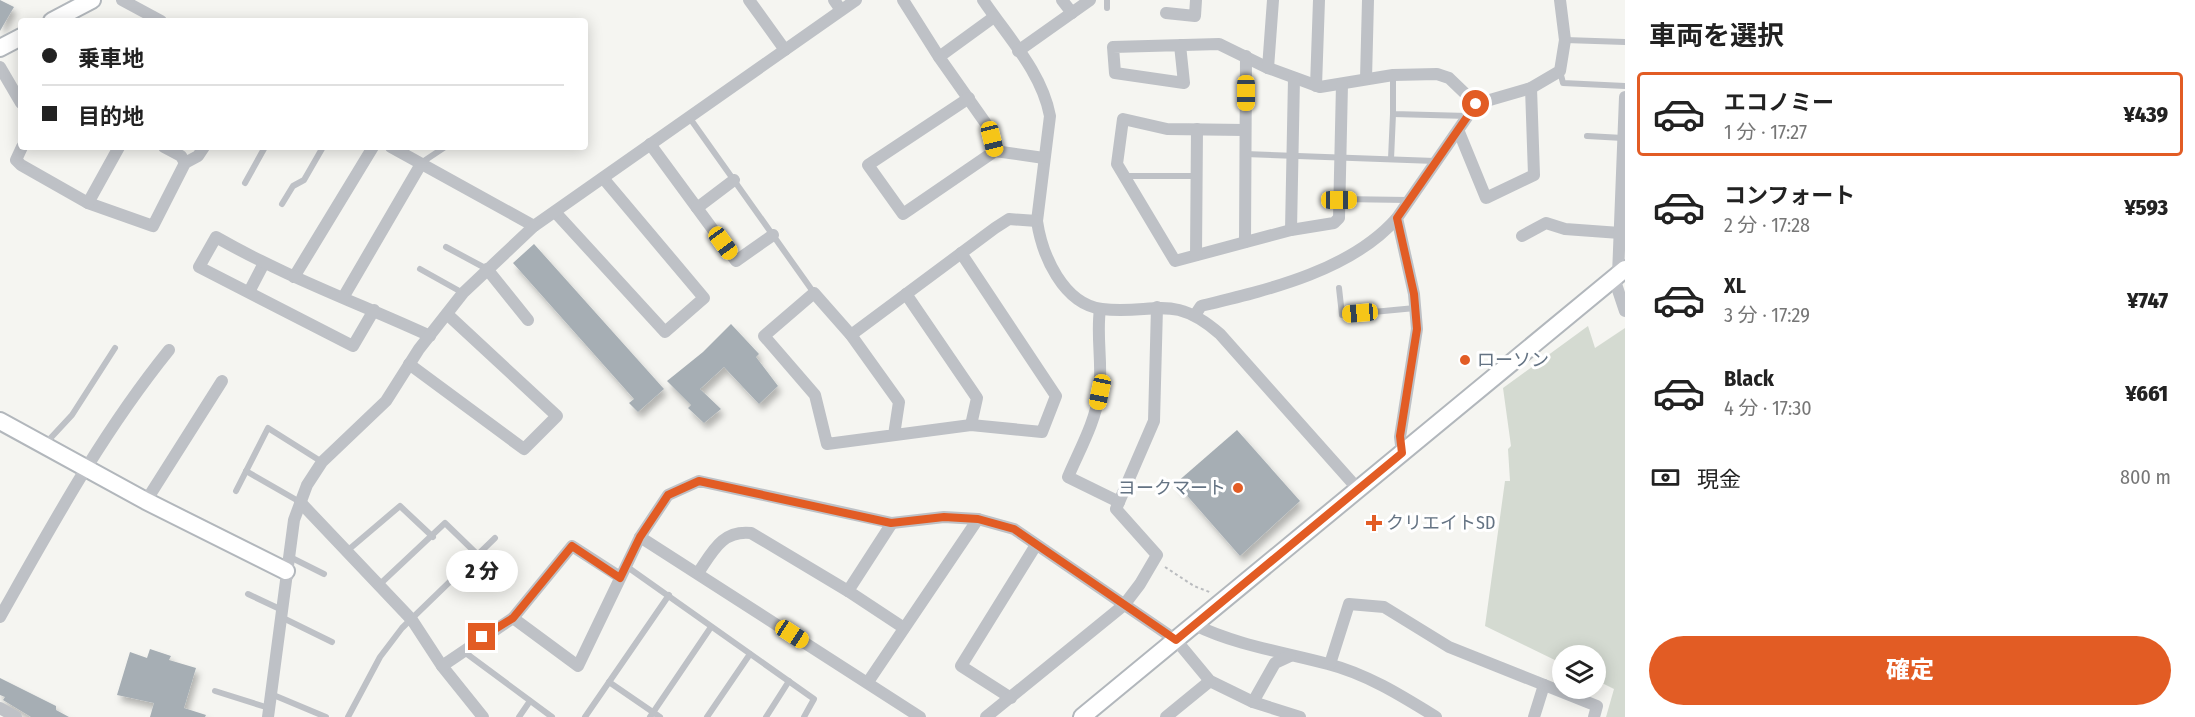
<!DOCTYPE html>
<html lang="ja">
<head>
<meta charset="utf-8">
<style>
  :root { --surface:#fff; --page:#f2f2f2; --text:#222; --muted:#767676; --line:#e0e0e0; --accent:#e25c24 }
  body { margin:0; font-family:"Fira Sans Condensed","Noto Sans JP",sans-serif; background:var(--page); color:var(--text); height:100vh; display:flex; flex-direction:column; font-size:22px; white-space:nowrap }
  * { box-sizing:border-box; margin:0 }
  p { font-size:20px; color:var(--muted) }
  .icon { flex:none; width:33px; height:33px; fill:none; stroke:currentColor; stroke-width:2; stroke-linecap:round; stroke-linejoin:round }
  .map { position:relative; flex:1; overflow:hidden }
  .panel { display:flex; flex-direction:column; background:var(--surface); width:570px }
  .panel>* { flex:none }
  .banner { position:absolute; left:18px; top:18px; width:570px; height:132px; border-radius:6px; box-shadow:0 3px 15px #0003; display:grid; align-content:center; height:132px; padding:0 24px; background:var(--surface) }
  .controls { position:absolute; left:1552px; top:645px; display:grid; gap:12px }
  .controls a { display:grid; place-items:center; width:54px; height:54px; border-radius:50%; background:var(--surface); box-shadow:0 3px 15px #0003; font-size:30px }
  .end { position:absolute; width:27px; height:27px; margin:-14px; border:8px solid #e25c24; background:#fff; box-shadow:0 0 0 3px #fff }
  .from { border-radius:50% }
  .bubble { position:absolute; height:42px; border-radius:21px; background:var(--surface); box-shadow:0 3px 15px #0003; font-size:20px; font-weight:800; line-height:42px; text-align:center }
  .car { position:absolute; width:18px; height:36px; margin:-18px -9px; border-radius:8px; box-shadow:0 0 4px 2px #0007; background:linear-gradient(#f5c518 24%,#345 0 40%,#f5c518 0 76%,#345 0 86%,#f5c518 0) }
  .banner b { display:flex; align-items:center; gap:21px; height:57px; font-size:22px }
  .banner b+b { border-top:2px solid var(--line) }
  .banner i { width:15px; height:15px; background:var(--text) }
  ul { padding:0; list-style:none }
  li { display:flex; align-items:center; gap:18px; height:84px; margin:0 12px 9px; padding:0 12px; border:3px solid transparent; border-radius:6px }
  li div { flex:1 }
  li b { display:block; font-size:22px }
  li em { font-style:normal; font-weight:800 }
  li.active { border-color:var(--accent) }
  li>.icon { width:54px; height:54px; stroke-width:1.5 }
  h2 { padding:0 24px; font-size:27px; line-height:72px }
  .pay { display:flex; align-items:center; gap:15px; height:66px; padding:0 24px; font-size:22px }
  .pay p { margin-inline-start:auto }
  .button { display:flex; gap:12px; margin-top:auto; padding:12px 24px }
  .button a { flex:1; height:69px; border-radius:36px; background:var(--accent); color:#fff; font-size:24px; font-weight:800; line-height:69px; text-align:center }
  main { display:flex; flex:1; min-height:0 }
  .map>svg:first-child { display:block }
  .green { fill:#d4dad1 }
  .building { fill:#a6aeb4; filter:url(#shadow) }
  .lines { fill:none; stroke-linecap:round; stroke-linejoin:round }
  .secondary-casing { stroke:#b2b7bc; stroke-width:20 }
  .path { stroke:#babcbf; stroke-width:2; stroke-dasharray:3 3; stroke-linecap:butt }
  .lane { stroke:#bec1c6; stroke-width:6 }
  .street { stroke:#bec1c6; stroke-width:12 }
  .secondary { stroke:#fff; stroke-width:16 }
  .route { stroke:#e25c24; stroke-width:8 }
  .poi-dot { fill:#e25c24; stroke:#fff; stroke-width:2 }
  .labels { text-anchor:middle; stroke-width:6; stroke-linejoin:round; paint-order:stroke }
  .poi-label { font-size:18px; fill:#647383; stroke:#fff; text-anchor:start }
</style>
</head>
<body>
<main>
<div class="map">
<svg width="1625" height="717" viewBox="0 0 1625 717">
  <defs>
    <filter id="shadow"><feDropShadow dx="3.5" dy="6" stdDeviation="3" flood-color="#0004"/></filter>
  </defs>
  <rect width="100%" height="100%" fill="#f5f5f1"/>
  <!-- green -->
  <polygon class="green" points="1588,326 1595,348 1625,328 1625,717 1606,717 1614,689 1596,680 1596,656 1563,656 1563,664 1485,626 1505,481 1510,481 1508,449 1511,446 1503,388"/>
  <!-- building -->
  <g class="building">
    <polygon points="0,0 14,7 0,31"/>
    <polygon points="534,244 664,389 638,412 629,403 634,399 513,263"/>
    <polygon points="731,324 759,354 756,357 778,386 759,404 724,367 700,389 721,409 704,423 688,408 691,405 667,381 703,352"/>
    <polygon points="1237,430 1300,501 1240,556 1176,483"/>
    <polygon points="150,649 171,656 169,660 196,668 184,708 206,715 205,717 150,717 154,703 117,695 130,652 147,658"/>
    <polygon points="0,678 56,706 56,710 69,717 31,717 3,700 5,697 0,695"/>
  </g>
  <g class="lines">
    <defs>
      <g id="secondary">
        <polyline points="52,21 92,0"/>
        <polyline points="0,48 21,37"/>
        <polyline points="0,421 146,501 286,571"/>
        <polyline points="1082,717 1625,269"/>
      </g>
    </defs>
    <!-- secondary casing -->
    <use href="#secondary" class="secondary-casing"/>
    <!-- path -->
    <polyline class="path" points="1165,567 1194,586 1212,593"/>
    <!-- lane -->
    <g class="lane">
      <polyline points="1107,0 1107,8"/>
      <polyline points="1565,40 1625,42"/>
      <polyline points="1560,71 1563,83 1625,86"/>
      <polyline points="1393,75 1393,114 1468,116"/>
      <polyline points="689,117 814,293"/>
      <polyline points="1587,136 1623,138"/>
      <polyline points="1245,154 1435,161"/>
      <polyline points="1391,159 1393,114"/>
      <polyline points="421,163 445,147"/>
      <polyline points="1125,176 1196,176"/>
      <polyline points="245,183 265,147"/>
      <polyline points="1339,199 1408,200"/>
      <polyline points="282,204 293,186 304,180 323,147"/>
      <polyline points="446,247 487,269"/>
      <polyline points="420,269 463,293"/>
      <polyline points="1339,288 1342,315 1415,308"/>
      <polyline points="46,443 72,415 115,348"/>
      <polyline points="246,471 300,502"/>
      <polyline points="236,491 268,428 322,462"/>
      <polyline points="347,551 400,506 433,537"/>
      <polyline points="290,557 324,574"/>
      <polyline points="626,566 814,699 804,717"/>
      <polyline points="379,585 445,523 478,555"/>
      <polyline points="248,594 282,610"/>
      <polyline points="281,617 332,642"/>
      <polyline points="463,651 552,717"/>
      <polyline points="609,682 660,717"/>
      <polyline points="215,691 269,708"/>
      <polyline points="271,694 326,717"/>
      <polyline points="348,717 380,657 402,628 495,538"/>
      <polyline points="519,717 530,701"/>
      <polyline points="585,717 669,595"/>
      <polyline points="650,717 711,627"/>
      <polyline points="707,717 750,654"/>
      <polyline points="766,717 789,681"/>
    </g>
    <!-- street -->
    <g class="street">
      <polyline points="122,0 161,21"/>
      <polyline points="749,0 785,50"/>
      <polyline points="834,0 841,10"/>
      <polyline points="903,0 939,57"/>
      <path d="M983,0C1007,36 1042,72 1050,116L1037,221C1042,255 1063,304 1102,309C1154,315 1172,292 1220,334L1357,488"/>
      <polyline points="1062,0 1072,13"/>
      <polyline points="1166,13 1195,16 1196,0"/>
      <polyline points="994,17 939,57 989,128 995,151"/>
      <polyline points="1180,45 1184,83 1115,73 1113,47 1219,44 1268,68 1320,87 1393,75 1437,74 1449,78 1476,104"/>
      <polyline points="1018,51 1090,0"/>
      <polyline points="0,67 21,103"/>
      <polyline points="1268,68 1273,0"/>
      <polyline points="1366,79 1368,0"/>
      <polyline points="1316,86 1319,0"/>
      <polyline points="969,98 868,165 903,214 995,151 1044,158"/>
      <polyline points="1245,130 1167,129 1123,119 1117,164 1175,261 1291,230 1334,223 1339,218 1342,84"/>
      <polyline points="1459,132 1486,198 1534,175 1531,88"/>
      <polyline points="650,144 736,261 773,235"/>
      <polyline points="22,147 16,160 21,165 88,203 153,226 185,163 198,156 204,147"/>
      <polyline points="164,147 181,156 185,163"/>
      <polyline points="391,147 534,226"/>
      <polyline points="88,203 119,147"/>
      <polyline points="697,208 734,180"/>
      <polyline points="555,212 665,332 704,298 603,178"/>
      <polyline points="1291,230 1294,78"/>
      <polyline points="1522,236 1546,223 1565,229 1620,233"/>
      <polyline points="1245,242 1246,56"/>
      <polyline points="1196,255 1197,129"/>
      <polyline points="487,269 528,320"/>
      <polyline points="1618,275 1625,97"/>
      <polyline points="294,277 373,147"/>
      <polyline points="1614,278 1625,311"/>
      <polyline points="249,292 263,265"/>
      <polyline points="906,294 977,398 971,425"/>
      <polyline points="344,296 421,164"/>
      <path d="M1100,309C1096,337 1103,365 1099,393C1096,421 1079,451 1068,477L1119,502"/>
      <path d="M374,310L353,346L199,267L216,237C284,276 358,303 430,336"/>
      <path d="M1195,315L1201,306C1267,290 1351,271 1397,218"/>
      <polyline points="851,335 995,228 1009,219 1037,221"/>
      <polyline points="409,364 524,449 557,416 447,314"/>
      <polyline points="894,435 899,402 851,335 814,293 764,336 815,395 827,444 971,425 1042,432 1056,396 961,253"/>
      <polyline points="1402,453 1400,437 1417,329 1414,294 1397,218 1476,104 1531,88 1560,71 1565,40 1560,0"/>
      <polyline points="146,501 222,381"/>
      <polyline points="300,502 412,620 442,666 483,717"/>
      <polyline points="640,537 920,717"/>
      <path d="M698,573C713,551 722,530 751,533L848,591L892,523"/>
      <polyline points="848,591 904,628"/>
      <path d="M0,617C52,525 102,433 169,350"/>
      <polyline points="513,618 578,666 640,537 668,495 699,481 892,523 944,517 978,519 1014,529 1176,640 1210,681 1253,702 1300,717"/>
      <path d="M1195,625C1236,645 1283,652 1328,664C1367,674 1402,696 1436,717"/>
      <polyline points="1330,664 1349,604 1384,607 1449,647 1597,706 1594,717"/>
      <polyline points="442,666 513,618 572,546 620,577"/>
      <polyline points="868,682 978,519"/>
      <polyline points="1011,698 961,666 1036,545"/>
      <polyline points="1253,702 1275,663 1290,656"/>
      <polyline points="0,708 16,717"/>
      <polyline points="268,717 294,520 307,485 322,462 386,401 419,349 463,293 534,226 856,0"/>
      <polyline points="986,717 1124,605 1140,584 1157,555 1116,509 1154,421 1157,307"/>
      <polyline points="1166,717 1210,681"/>
      <polyline points="1534,717 1544,685"/>
    </g>
    <!-- secondary -->
    <use href="#secondary" class="secondary"/>
  </g>
  <g class="lines">
    <!-- route -->
    <polyline class="route" points="482,637 513,618 572,546 620,578 640,537 668,495 699,481 891,523 944,517 978,519 1014,529 1176,640 1402,453 1400,436 1417,329 1414,294 1397,218 1476,104"/>
  </g>
  <!-- markers -->
  <g class="poi-dot">
    <circle cx="1465" cy="360" r="6"/>
    <circle cx="1238" cy="488" r="6"/>
    <path d="M1371 514h6v6h6v6h-6v6h-6v-6h-6v-6h6z"/>
  </g>
  <g class="labels">
    <!-- poi labels -->
    <g class="poi-label">
      <text x="1477" y="366">ローソン</text>
      <text x="1226" y="494" text-anchor="end">ヨークマート</text>
      <text x="1386" y="529">クリエイトSD</text>
    </g>
  </g>
</svg>
<div class="controls">
<a><svg class="icon" aria-label="layers" viewBox="0 0 24 24"><path d="M12 4l9 5-9 5-9-5zM3 14l9 5 9-5"/></svg></a>
</div>
<i class="end from" style="left:1476px;top:104px"></i>
<i class="end" style="left:482px;top:637px"></i>
<div class="bubble" style="left:446px;top:550px;width:72px">2 分</div>
<i class="car" style="left:1246px;top:93px;rotate:180deg"></i>
<i class="car" style="left:992px;top:139px;rotate:166deg"></i>
<i class="car" style="left:1339px;top:200px;rotate:90deg"></i>
<i class="car" style="left:723px;top:243px;rotate:144deg"></i>
<i class="car" style="left:1360px;top:313px;rotate:265deg"></i>
<i class="car" style="left:1100px;top:392px;rotate:192deg"></i>
<i class="car" style="left:792px;top:634px;rotate:123deg"></i>
<div class="banner">
<b><i class="from"></i>乗車地</b>
<b><i></i>目的地</b>
</div>
</div>
<section class="panel">
<h2>車両を選択</h2>
<ul>
<li class="active"><svg class="icon" aria-label="car" viewBox="0 0 24 24"><path d="M5 17H2v-5l4-1 3-4h7l3 4 3 1v5h-3M9 17h6M6 11h13"/><circle cx="7" cy="17" r="2"/><circle cx="17" cy="17" r="2"/></svg><div><b>エコノミー</b><p>1 分 · 17:27</p></div><em>¥439</em></li>
<li><svg class="icon" aria-label="car" viewBox="0 0 24 24"><path d="M5 17H2v-5l4-1 3-4h7l3 4 3 1v5h-3M9 17h6M6 11h13"/><circle cx="7" cy="17" r="2"/><circle cx="17" cy="17" r="2"/></svg><div><b>コンフォート</b><p>2 分 · 17:28</p></div><em>¥593</em></li>
<li><svg class="icon" aria-label="car" viewBox="0 0 24 24"><path d="M5 17H2v-5l4-1 3-4h7l3 4 3 1v5h-3M9 17h6M6 11h13"/><circle cx="7" cy="17" r="2"/><circle cx="17" cy="17" r="2"/></svg><div><b>XL</b><p>3 分 · 17:29</p></div><em>¥747</em></li>
<li><svg class="icon" aria-label="car" viewBox="0 0 24 24"><path d="M5 17H2v-5l4-1 3-4h7l3 4 3 1v5h-3M9 17h6M6 11h13"/><circle cx="7" cy="17" r="2"/><circle cx="17" cy="17" r="2"/></svg><div><b>Black</b><p>4 分 · 17:30</p></div><em>¥661</em></li>
</ul>
<div class="pay"><svg class="icon" aria-label="cash" viewBox="0 0 24 24"><path d="M3 7h18v10H3z"/><circle cx="12" cy="12" r="2"/></svg>現金<p>800 m</p></div>
<div class="button"><a>確定</a></div>
</section>
</main>
</body>
</html>
